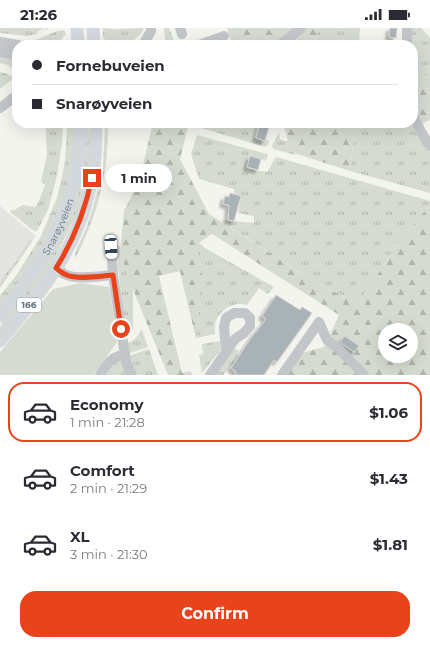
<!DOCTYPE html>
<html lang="en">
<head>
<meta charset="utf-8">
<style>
  :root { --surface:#fff; --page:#f2f2f3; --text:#2b2b33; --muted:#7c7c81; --line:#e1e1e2; --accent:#e8431b }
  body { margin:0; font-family:Montserrat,sans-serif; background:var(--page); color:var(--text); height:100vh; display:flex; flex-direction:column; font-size:15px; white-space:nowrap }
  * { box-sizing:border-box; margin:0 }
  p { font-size:13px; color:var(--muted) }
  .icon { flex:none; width:22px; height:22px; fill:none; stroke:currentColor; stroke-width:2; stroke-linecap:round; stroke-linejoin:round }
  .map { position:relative; height:347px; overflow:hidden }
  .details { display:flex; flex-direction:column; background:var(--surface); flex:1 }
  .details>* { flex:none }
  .guide { position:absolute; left:12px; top:12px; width:406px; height:88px; border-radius:16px; box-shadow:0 4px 16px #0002; display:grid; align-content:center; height:88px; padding:0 20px; background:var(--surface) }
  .fabs { position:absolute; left:378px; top:295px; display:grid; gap:8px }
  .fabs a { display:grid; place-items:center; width:40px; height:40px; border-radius:50%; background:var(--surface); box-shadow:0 4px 16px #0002; font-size:20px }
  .end { position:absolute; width:18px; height:18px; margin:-9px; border:5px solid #e8431b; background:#fff; box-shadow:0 0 0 2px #fff }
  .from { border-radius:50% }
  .bubble { position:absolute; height:28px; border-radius:14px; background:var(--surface); box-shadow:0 4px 16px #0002; font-size:13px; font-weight:700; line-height:28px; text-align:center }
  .car { position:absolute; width:12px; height:24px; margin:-12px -6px; border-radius:5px; box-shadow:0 0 3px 1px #0007; background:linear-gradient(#fff 24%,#345 0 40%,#fff 0 76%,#345 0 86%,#fff 0) }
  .guide b { display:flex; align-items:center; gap:14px; height:38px; font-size:15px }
  .guide b+b { border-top:1px solid var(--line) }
  .guide i { width:10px; height:10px; background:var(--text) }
  ul { padding:7px 0 0; list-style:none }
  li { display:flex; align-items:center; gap:12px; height:60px; margin:0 8px 6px; padding:0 12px; border:2px solid transparent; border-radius:16px }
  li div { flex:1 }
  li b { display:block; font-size:15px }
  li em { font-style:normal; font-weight:700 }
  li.current { border-color:var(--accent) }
  li>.icon { width:36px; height:36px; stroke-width:1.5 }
  .primary-button { display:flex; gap:8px; margin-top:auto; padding:8px 20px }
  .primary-button a { flex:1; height:46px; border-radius:16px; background:var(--accent); color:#fff; font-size:16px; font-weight:700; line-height:46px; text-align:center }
  .status { display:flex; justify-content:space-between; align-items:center; height:28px; padding:0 20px; background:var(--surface); direction:ltr }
  .status svg { height:11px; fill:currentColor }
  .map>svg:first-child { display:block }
  .built { fill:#e4e5e3 }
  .grass { fill:url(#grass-tufts) }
  .forest { fill:url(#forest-firs); fill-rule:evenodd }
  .park { fill:#d5dbd0 }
  .building { fill:#a9b2b6; stroke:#d5d5d2; filter:url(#shadow) }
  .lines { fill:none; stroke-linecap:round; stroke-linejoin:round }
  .minor { stroke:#c3c6c9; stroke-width:10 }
  .major { stroke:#d3d8dc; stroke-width:13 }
  .route { stroke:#e8431b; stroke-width:5 }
  .labels { text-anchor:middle; stroke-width:4; stroke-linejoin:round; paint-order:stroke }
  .shield { fill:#fff; stroke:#919ea7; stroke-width:1 }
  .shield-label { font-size:9px; font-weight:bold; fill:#627481 }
  .street-label { font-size:10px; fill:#627481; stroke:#fff }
</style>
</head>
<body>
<div class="status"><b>21:26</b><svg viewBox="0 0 49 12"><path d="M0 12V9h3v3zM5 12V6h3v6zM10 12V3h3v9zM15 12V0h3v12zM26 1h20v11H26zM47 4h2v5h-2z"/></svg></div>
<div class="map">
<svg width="430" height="347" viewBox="0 0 430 347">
  <defs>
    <pattern id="grass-tufts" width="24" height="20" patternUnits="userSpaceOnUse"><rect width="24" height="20" fill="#d5dbd0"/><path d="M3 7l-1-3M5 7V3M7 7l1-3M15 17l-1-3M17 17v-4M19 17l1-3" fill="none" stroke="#b0b6ae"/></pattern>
    <pattern id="forest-firs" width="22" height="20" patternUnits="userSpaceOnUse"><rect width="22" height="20" fill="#d5dbd0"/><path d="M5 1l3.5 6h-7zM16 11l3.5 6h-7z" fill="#b0b6ae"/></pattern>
    <filter id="shadow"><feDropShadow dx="-3.5" dy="3.5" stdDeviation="1" flood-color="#0004"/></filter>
  </defs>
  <rect width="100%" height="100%" fill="#f4f4ef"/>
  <!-- built -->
  <polygon class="built" points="0,178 36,208 0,253"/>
  <!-- grass -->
  <g class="grass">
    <polygon points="0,0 44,0 37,4 37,6 43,3 46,0 49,0 38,6 27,8 0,5"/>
    <polygon points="103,0 117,1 144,0 141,6 132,13 120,15 107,14 103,10"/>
    <polygon points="164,0 169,0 174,13 172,17 166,17 165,15 168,14 168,12 165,12"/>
    <polygon points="318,0 360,0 359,17 318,17 315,9"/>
    <polygon points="410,0 421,0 430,10 430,32 419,66 418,82 414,83 413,79 413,17 410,17"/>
    <path d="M64,2L66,6L58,15L42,17L31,15V14C22,15 10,12 0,12V9C11,10 24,15 35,12C45,9 53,3 64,2Z"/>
    <polygon points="0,27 17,29 17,43 8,37 0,35"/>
    <polygon points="45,95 62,95 63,98 62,115 57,148 48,182 37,203 34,203 10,184 11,182 15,182 22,177 35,179 38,175 45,157 41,153 47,127"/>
    <polygon points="67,95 75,95 75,116 66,168 42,221 0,280 0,268 17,246 41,208 57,170 65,134"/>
    <polygon points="85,95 88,95 91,119 90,134 78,183 51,238 0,306 0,299 8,284 60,210"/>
    <path d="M105,95H108C109,135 101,174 85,210C82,217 79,224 75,230V225L87,198L94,176L103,141Z"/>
    <polygon points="189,95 258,95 254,109 256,110 265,113 268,111 269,113 268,117 265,119 188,96"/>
    <polygon points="352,95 413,95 430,122 430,165 350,143 355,100"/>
    <polygon points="279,104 280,111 285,113 288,113 295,127 273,121 272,118"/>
    <polygon points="197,107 267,126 268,128 265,133 261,131 250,128 247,141 267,144 276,129 430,173 430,176 395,220 358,276 313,253 222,194 222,192 254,195 254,188 238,185 241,168 234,165 234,161 199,151 191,126"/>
    <path d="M177,197L205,220L274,259L268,266L259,260L247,277C234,273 221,281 216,293C214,296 215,302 215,306L196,310L180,243Z"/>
    <polygon points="31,210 32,214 0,260 0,253 15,234"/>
    <polygon points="116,218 120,218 120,224 133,263 133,301 129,305 125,306"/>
    <path d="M141,302H142L148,319L130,325L128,324V315C134,312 138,309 141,302Z"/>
    <polygon points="220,313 220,323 202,345 199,327 203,326 202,316"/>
    <polygon points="234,320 239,323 237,325 238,328 233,336 223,347 215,347"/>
    <polygon points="149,321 158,347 138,347 133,342 129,328"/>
    <polygon points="121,332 128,347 103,347 114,333"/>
  </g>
  <!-- forest -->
  <g class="forest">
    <polygon points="227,0 318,0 315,9 318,17 232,17"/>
    <polygon points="430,31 430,92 419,97 414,83 418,82 419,66"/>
    <polygon points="0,44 15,49 0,61"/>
    <path d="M153,95H189L180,131L209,186L313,253L358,276L395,220L430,176V347H282L297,326L324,319L339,287L212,206L197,216L203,253L196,310L180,243L159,248L182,345L190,343L193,347H168L129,252L120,224L124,183L139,153ZM385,302H411V328H385Z"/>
    <polygon points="283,95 352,95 355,99 350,143 294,125 288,113"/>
  </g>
  <!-- park -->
  <polygon class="park" points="81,255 109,259 118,313 93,347 0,347 0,324 53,261"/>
  <!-- building -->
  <g class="building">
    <polygon points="390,0 397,0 396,10 389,9"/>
    <polygon points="260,95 270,95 265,113 256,110"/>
    <polygon points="250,128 261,131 258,142 247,139"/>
    <polygon points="230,165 241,168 234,193 228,192 229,177 223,176 225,168 229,169"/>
    <polygon points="276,267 300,282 302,279 312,285 277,334 274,332 264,347 235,347 236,344 231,340 255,304 256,304 266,291 262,288"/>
    <polygon points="345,308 359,318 354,324 340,314"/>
  </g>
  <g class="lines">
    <!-- minor -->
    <g class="minor">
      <polyline points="180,0 182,6"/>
      <polyline points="407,0 407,17"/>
      <polyline points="0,14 18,17"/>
      <polyline points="143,17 151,3 151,0"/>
      <polyline points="199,17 224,8"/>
      <polyline points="280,17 301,0"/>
      <polyline points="0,24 17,27"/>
      <polyline points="0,80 17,67"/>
      <polyline points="413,87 421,104 430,118"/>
      <polyline points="111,219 113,247 126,334 132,347"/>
      <path d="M56,240C60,243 63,246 67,247C78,252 101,248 113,247"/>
      <path d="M100,347C106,337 112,327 125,327"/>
      <polyline points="210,347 235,311 244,305 250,298 250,290 245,285 234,285 226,290 224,299 226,324"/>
      <polyline points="282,347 319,294 327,312 338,320 364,347"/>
    </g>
    <!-- major -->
    <g class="major">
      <polyline points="77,0 78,17"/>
      <polyline points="93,0 94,17"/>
      <path id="s1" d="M0,288C35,244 65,203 76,147C79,130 80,112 81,95"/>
      <path d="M0,313C17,292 36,271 51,248C71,219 86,185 92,150C96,132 96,113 96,95"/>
    </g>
  </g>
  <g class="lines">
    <!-- route -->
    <path class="route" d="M92,150C85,182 74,212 56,240C60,243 63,246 67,247C78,252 101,248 113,247L121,301"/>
  </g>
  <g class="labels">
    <!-- shield labels -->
    <rect class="shield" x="17" y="270" width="24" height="14" rx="3"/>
    <g class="shield-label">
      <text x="29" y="280">166</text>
    </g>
    <!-- street labels -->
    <g class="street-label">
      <text dy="4" stroke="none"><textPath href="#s1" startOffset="107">Snarøyveien</textPath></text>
    </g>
  </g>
</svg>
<div class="fabs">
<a><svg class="icon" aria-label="layers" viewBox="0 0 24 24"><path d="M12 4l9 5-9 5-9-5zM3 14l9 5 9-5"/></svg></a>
</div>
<i class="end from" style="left:121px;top:301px"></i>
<i class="end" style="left:92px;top:150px"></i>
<div class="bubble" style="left:106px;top:136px;width:66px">1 min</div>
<i class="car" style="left:111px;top:219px;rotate:176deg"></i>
<div class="guide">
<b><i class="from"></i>Fornebuveien</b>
<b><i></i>Snarøyveien</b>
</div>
</div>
<section class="details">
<ul>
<li class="current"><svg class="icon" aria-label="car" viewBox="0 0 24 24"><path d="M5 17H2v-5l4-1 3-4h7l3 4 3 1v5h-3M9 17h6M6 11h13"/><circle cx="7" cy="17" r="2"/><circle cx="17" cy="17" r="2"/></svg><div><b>Economy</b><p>1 min · 21:28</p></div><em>$1.06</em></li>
<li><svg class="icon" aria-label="car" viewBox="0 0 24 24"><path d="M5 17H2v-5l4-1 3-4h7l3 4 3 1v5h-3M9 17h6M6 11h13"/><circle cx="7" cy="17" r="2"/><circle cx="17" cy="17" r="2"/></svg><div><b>Comfort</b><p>2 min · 21:29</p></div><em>$1.43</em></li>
<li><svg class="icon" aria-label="car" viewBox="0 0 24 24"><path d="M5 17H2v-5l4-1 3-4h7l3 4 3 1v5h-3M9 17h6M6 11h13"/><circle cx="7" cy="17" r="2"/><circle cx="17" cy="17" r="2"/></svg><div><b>XL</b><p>3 min · 21:30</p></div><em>$1.81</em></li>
</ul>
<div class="primary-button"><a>Confirm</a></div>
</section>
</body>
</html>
